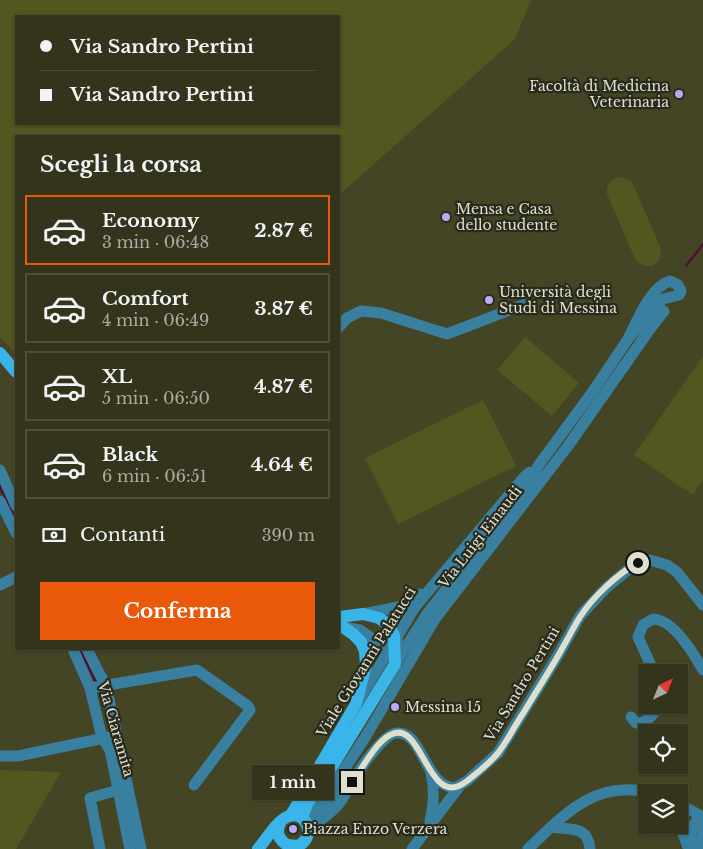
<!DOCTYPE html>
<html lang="it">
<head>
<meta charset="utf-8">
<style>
  :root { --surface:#33341b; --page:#3e3f28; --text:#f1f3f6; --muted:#a9aaa3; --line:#4e4f3a; --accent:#ea580c }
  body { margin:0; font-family:"Libre Baskerville",serif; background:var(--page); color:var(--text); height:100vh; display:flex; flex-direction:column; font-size:19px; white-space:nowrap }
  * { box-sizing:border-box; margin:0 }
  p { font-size:16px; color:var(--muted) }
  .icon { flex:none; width:28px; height:28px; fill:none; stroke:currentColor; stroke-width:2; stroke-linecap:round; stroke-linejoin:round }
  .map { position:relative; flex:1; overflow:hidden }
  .sheet { position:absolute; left:15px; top:135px; width:325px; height:515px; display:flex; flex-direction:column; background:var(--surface); border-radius:0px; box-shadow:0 1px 4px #0004,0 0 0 1px var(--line) }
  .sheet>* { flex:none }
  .top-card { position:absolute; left:15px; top:15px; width:325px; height:110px; border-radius:0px; box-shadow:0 1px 4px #0004,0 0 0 1px var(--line); display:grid; align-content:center; height:110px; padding:0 25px; background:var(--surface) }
  .needle { width:32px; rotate:43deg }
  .tools { position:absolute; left:638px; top:664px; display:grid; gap:10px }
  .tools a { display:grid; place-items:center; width:50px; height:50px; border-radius:0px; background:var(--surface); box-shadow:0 1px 4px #0004,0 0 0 1px var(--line); font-size:25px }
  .end { position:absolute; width:22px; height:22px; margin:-11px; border:6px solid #dee0cd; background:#111; box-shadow:0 0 0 2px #111 }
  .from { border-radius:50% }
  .bubble { position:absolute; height:35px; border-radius:0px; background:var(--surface); box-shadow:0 1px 4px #0004,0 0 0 1px var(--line); font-size:16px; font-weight:700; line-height:35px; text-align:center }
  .top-card b { display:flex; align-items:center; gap:18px; height:48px; font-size:19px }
  .top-card b+b { border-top:1px solid var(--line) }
  .top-card i { width:12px; height:12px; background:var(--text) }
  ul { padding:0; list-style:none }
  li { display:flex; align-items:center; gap:15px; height:70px; margin:0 10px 8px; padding:0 15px; border:2px solid var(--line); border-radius:0px }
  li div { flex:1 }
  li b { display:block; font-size:19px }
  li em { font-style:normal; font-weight:700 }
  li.on { border-color:var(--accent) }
  li>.icon { width:45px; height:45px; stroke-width:1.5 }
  h2 { padding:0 25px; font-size:22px; line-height:60px }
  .pay { display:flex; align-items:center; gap:12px; height:55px; padding:0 25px; font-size:19px }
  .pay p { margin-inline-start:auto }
  .cta { display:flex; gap:10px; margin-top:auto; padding:10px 25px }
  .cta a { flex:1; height:58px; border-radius:0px; background:var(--accent); color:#fff; font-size:20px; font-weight:700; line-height:58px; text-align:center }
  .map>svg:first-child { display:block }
  .green { fill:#54561f; fill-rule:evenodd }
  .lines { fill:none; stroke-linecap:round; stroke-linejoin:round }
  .stream { stroke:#520f35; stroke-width:2.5 }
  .minor { stroke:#397f9f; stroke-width:11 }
  .major { stroke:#39b5ea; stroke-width:12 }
  .route { stroke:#dee0cd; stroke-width:6 }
  .poi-dot { fill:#b7abf7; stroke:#292a1c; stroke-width:2 }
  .labels { text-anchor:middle; stroke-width:4.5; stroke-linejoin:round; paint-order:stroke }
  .poi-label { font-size:14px; fill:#dee0cd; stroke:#292a1c; text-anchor:start }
  .street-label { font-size:14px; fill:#dee0cd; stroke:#292a1c }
</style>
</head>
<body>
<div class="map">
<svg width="703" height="849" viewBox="0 0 703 849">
  <rect width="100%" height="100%" fill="#444524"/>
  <!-- green -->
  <g class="green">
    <path d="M0,0H531L515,39L339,195V136H16V356L10,347L0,338ZM339,16V124H16V16Z"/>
    <path d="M620,177L629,180L633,184L661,249L660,259L653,266H644L636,261L607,194C606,184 611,179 620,177Z"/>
    <polygon points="525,337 579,383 552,416 497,370"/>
    <polygon points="703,356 703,480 693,495 634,455"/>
    <polygon points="483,400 516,466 398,524 365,458"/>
    <polygon points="0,770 61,772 16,849 0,849"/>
  </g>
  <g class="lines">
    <!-- stream -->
    <g class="stream">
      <polyline points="686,266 703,244"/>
      <polyline points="0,487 16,519"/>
      <polyline points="80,649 95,681"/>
    </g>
    <!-- minor -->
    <g class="minor">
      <polyline points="339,327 347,318 361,311 381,313 447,334 528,303"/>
      <polyline points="0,470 16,506"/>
      <polyline points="0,501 16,533"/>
      <polyline points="0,585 16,577"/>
      <polyline points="363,614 403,606 420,594"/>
      <polyline points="343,627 360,630 377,642 384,645 398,641"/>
      <polyline points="73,649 90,688 102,738 110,750 130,849"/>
      <polyline points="87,649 98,671 106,685 141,849"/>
      <path d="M395,664L427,614L531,481L538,466L591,394L628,339L663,299L679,295L681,291L678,285L670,281C650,287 637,321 628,339"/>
      <path d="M654,672L638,637L643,625L653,619C673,619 694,654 703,670"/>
      <polyline points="90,688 197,670 248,706 250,710 194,785"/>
      <polyline points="359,700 415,607 525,476 530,472"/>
      <path d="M631,717L636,723C646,724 654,714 659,705"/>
      <polyline points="0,756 18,756 109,737"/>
      <polyline points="679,804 703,817"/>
      <polyline points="319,810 347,786"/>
      <polyline points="310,816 325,792 340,776 366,736 435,619 568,446 650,329 664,311"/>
      <polyline points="700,816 702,833 700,849"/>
      <path d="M430,821C434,804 435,790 431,773"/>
      <polyline points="679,823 688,847"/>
      <path d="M551,827C570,830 588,825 590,849"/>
      <path d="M309,829C319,821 329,815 338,805C344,798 347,790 352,782C359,770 384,733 397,733C423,731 424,786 455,788L467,781L498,753L557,657L580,616L606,588L630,568L638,563L650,560L667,565L677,572L703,605"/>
      <polyline points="100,849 90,798 125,788"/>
      <polyline points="412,849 459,787"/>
      <path d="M528,849C563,816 594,780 647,792"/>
      <polyline points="690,849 691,829 700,816"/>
    </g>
    <!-- major -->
    <g class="major">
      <polyline points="0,353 16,372"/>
      <polyline points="291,815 356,704 366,665 365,651 361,642 353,634 343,627 339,627"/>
      <polyline points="302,818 307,804 333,765 395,664 394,635 386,623 379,618 363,614 339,617"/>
      <path d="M258,849C265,841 277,821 287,817C305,808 318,836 298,846L287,845C278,839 276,832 280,823"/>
    </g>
  </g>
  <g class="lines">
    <!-- route -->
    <path class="route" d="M352,782C362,769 376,742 390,735C423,716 427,813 467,781C477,773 489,764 498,753C508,740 515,725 524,712C537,690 551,669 563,647C569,637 574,626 580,617C592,598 618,573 638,563"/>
  </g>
  <!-- markers -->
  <g class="poi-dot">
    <circle cx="679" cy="94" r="5"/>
    <circle cx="446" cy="217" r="5"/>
    <circle cx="489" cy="300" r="5"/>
    <circle cx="395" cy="707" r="5"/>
    <circle cx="293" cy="829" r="5"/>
  </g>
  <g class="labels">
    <!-- poi labels -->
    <g class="poi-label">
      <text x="669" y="91" text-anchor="end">Facoltà di Medicina<tspan x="669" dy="16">Veterinaria</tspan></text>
      <text x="456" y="214">Mensa e Casa<tspan x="456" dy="16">dello studente</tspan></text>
      <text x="499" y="297">Università degli<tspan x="499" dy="16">Studi di Messina</tspan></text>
      <text x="405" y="712">Messina 15</text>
      <text x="303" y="834">Piazza Enzo Verzera</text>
    </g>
    <!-- street labels -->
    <g class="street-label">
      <text transform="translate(480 537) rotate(-52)" y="5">Via Luigi Einaudi</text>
      <text transform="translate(366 662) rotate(-58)" y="5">Viale Giovanni Palatucci</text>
      <text transform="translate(522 684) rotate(-59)" y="5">Via Sandro Pertini</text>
      <text transform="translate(116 729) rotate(74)" y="5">Via Ciaramita</text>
    </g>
  </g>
</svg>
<div class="tools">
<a><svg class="needle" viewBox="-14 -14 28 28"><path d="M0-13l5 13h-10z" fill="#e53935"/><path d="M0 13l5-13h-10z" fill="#a9aaa3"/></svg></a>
<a><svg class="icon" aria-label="locate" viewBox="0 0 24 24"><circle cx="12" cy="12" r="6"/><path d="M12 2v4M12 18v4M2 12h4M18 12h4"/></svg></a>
<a><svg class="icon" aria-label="layers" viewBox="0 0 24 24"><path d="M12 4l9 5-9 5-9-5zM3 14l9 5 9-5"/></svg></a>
</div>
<i class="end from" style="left:638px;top:563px"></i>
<i class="end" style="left:352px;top:782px"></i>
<div class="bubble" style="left:252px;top:765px;width:82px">1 min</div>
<div class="top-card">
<b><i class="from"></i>Via Sandro Pertini</b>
<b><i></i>Via Sandro Pertini</b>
</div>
<section class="sheet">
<h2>Scegli la corsa</h2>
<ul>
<li class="on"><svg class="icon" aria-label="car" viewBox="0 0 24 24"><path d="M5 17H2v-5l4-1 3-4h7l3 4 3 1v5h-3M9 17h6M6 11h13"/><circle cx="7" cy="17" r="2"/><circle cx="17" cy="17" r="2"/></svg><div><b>Economy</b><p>3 min · 06:48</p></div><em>2.87 €</em></li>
<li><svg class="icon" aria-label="car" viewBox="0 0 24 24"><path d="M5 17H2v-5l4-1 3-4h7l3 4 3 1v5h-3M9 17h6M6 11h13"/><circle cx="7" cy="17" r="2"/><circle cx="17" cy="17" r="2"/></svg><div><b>Comfort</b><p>4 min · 06:49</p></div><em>3.87 €</em></li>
<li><svg class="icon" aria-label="car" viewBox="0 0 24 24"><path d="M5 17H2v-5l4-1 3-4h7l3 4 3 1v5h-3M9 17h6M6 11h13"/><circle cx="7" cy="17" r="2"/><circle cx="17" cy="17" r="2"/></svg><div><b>XL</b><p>5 min · 06:50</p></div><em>4.87 €</em></li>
<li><svg class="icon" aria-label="car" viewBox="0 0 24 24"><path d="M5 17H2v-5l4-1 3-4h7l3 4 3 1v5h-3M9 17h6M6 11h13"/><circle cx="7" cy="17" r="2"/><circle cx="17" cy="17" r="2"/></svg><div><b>Black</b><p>6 min · 06:51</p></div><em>4.64 €</em></li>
</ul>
<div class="pay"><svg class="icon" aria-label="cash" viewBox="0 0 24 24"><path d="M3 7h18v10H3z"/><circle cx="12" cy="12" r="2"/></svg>Contanti<p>390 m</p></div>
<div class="cta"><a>Conferma</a></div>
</section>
</div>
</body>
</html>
